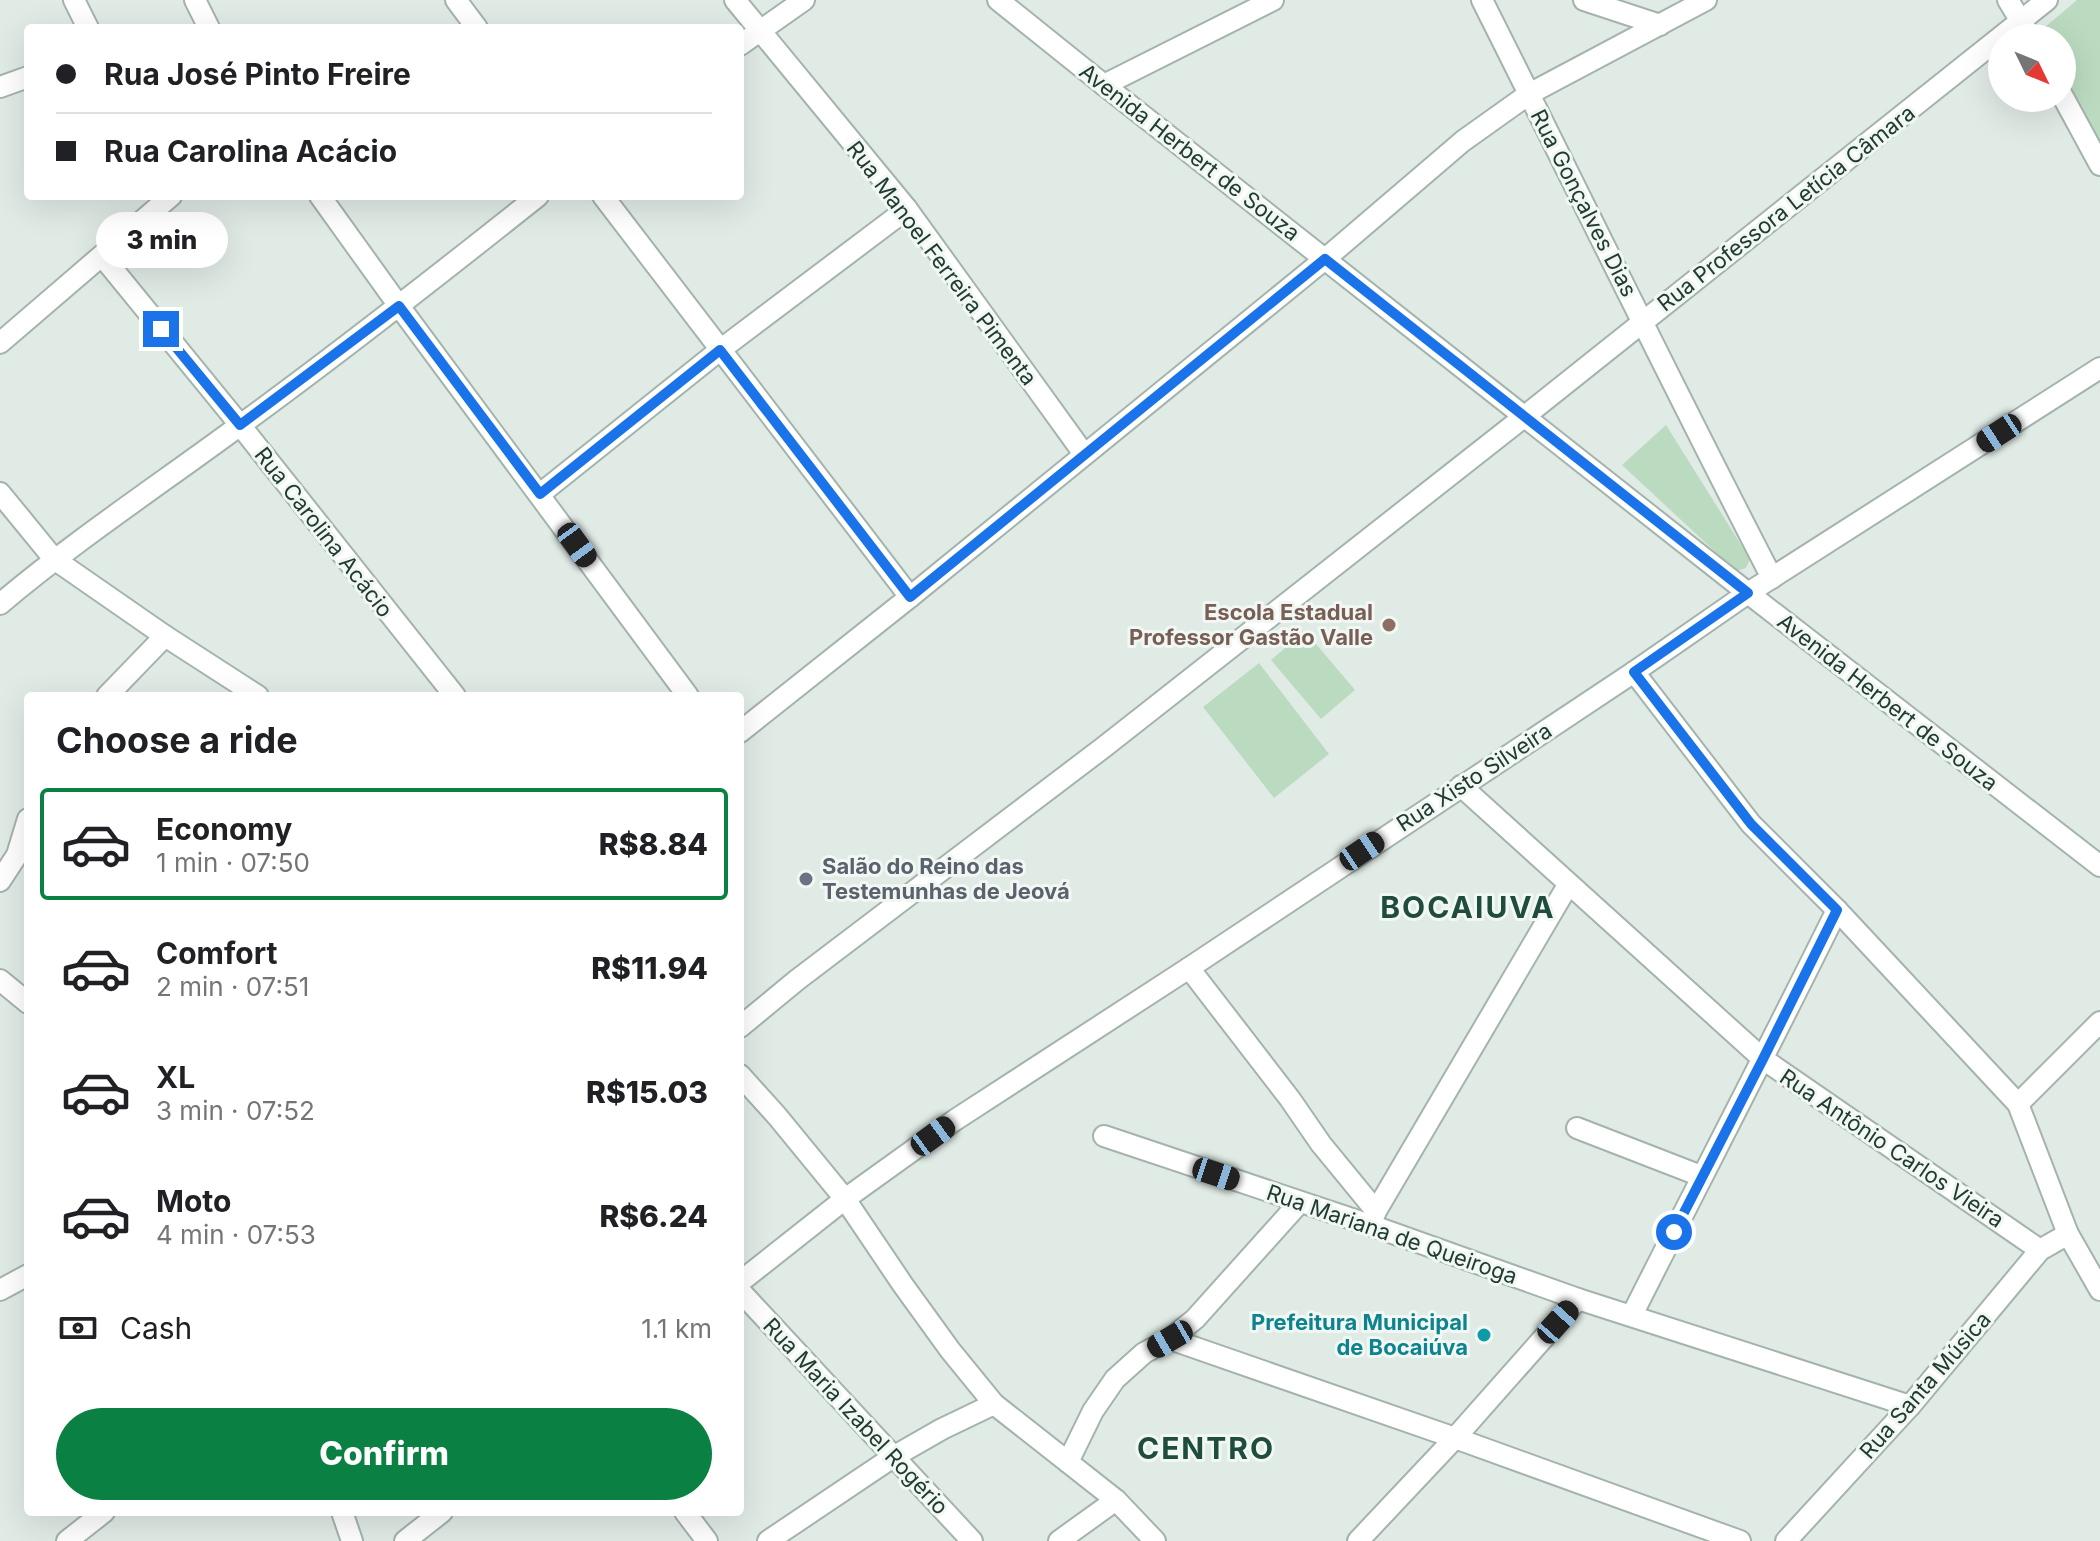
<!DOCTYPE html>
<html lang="en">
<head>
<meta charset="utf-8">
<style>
  :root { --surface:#fff; --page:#f2f2f2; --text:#202124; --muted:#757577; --line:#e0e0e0; --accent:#0b8043 }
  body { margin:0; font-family:Inter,sans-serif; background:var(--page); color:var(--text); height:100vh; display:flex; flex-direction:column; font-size:30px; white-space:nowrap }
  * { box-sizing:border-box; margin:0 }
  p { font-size:26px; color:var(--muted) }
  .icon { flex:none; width:44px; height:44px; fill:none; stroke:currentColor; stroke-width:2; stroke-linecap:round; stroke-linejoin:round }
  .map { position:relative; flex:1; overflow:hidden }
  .details { position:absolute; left:24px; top:692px; width:720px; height:824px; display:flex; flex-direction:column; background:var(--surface); border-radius:8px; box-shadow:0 8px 32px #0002 }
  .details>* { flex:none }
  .hud { position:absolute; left:24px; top:24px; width:720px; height:176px; border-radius:8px; box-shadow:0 8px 32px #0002; display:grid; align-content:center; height:176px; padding:0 32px; background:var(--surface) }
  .needle { width:52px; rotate:133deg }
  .controls { position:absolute; left:1988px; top:24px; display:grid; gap:16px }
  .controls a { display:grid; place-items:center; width:88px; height:88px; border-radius:50%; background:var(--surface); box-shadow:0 8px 32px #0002; font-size:40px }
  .end { position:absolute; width:36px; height:36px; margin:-18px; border:10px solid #1a73e8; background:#fff; box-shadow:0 0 0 4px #fff }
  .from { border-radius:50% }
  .bubble { position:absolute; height:56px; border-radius:28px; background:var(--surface); box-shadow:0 8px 32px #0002; font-size:26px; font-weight:800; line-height:56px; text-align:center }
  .car { position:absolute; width:24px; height:48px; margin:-24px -12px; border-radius:10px; box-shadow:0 0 6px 2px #0007; background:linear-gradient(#222 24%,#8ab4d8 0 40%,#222 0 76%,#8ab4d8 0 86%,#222 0) }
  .hud b { display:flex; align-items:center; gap:28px; height:76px; font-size:30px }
  .hud b+b { border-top:2px solid var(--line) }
  .hud i { width:20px; height:20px; background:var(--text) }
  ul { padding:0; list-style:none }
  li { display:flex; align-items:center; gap:24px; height:112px; margin:0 16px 12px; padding:0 16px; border:4px solid transparent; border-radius:8px }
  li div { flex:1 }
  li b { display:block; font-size:30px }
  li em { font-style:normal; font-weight:800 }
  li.selected { border-color:var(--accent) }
  li>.icon { width:72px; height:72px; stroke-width:1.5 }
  h2 { padding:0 32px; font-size:36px; line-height:96px }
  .pay { display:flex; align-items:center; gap:20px; height:88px; padding:0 32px; font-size:30px }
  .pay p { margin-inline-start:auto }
  .cta { display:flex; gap:16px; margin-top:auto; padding:16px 32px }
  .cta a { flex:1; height:92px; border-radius:48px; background:var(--accent); color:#fff; font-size:32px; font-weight:800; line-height:92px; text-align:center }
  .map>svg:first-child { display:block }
  .green { fill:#bbdbc1 }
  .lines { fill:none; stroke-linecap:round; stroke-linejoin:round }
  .minor-casing { stroke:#a4b3ac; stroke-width:24 }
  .minor { stroke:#fff; stroke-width:20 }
  .route { stroke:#1a73e8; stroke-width:10 }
  .education-dot { fill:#8d6e63; stroke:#f1f8f4; stroke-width:3 }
  .worship-dot { fill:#6b7280; stroke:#f1f8f4; stroke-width:3 }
  .culture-dot { fill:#0f9aa8; stroke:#f1f8f4; stroke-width:3 }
  .labels { text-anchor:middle; stroke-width:6; stroke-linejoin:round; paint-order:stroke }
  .street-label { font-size:22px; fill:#223b32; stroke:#f1f8f4 }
  .education-label { font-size:22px; font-weight:bold; fill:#785e54; stroke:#f1f8f4; text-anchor:end }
  .worship-label { font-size:22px; font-weight:bold; fill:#5b616d; stroke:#f1f8f4; text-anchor:start }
  .culture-label { font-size:22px; font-weight:bold; fill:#0d838f; stroke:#f1f8f4; text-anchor:end }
  .district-label { font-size:30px; font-weight:bold; letter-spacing:2px; fill:#1f4c3d; stroke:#f1f8f4 }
</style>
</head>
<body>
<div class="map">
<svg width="2100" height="1541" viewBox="0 0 2100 1541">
  <rect width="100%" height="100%" fill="#e1ebe6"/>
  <!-- green -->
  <g class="green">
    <polygon points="2077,0 2100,0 2100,148 2062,77 2062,38 2041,38 2038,33"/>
    <polygon points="1666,425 1750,559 1746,568 1736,571 1622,465"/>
    <polygon points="1305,631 1355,690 1321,719 1271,660"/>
    <polygon points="1259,663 1329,754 1274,798 1203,707"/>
  </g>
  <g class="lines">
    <defs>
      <g id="minor">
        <polyline points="74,0 88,28"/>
        <polyline points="195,0 209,28"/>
        <polyline points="456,0 477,28"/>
        <polyline points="735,0 907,209 1084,454"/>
        <polyline points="998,0 1104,85 1748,593 2100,866"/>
        <path d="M1482,0C1579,193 1673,387 1772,578"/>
        <polyline points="1584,0 1660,25"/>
        <polyline points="2008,0 2031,38"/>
        <polyline points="740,45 804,0"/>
        <polyline points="1104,85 1273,0"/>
        <polyline points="0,87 28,77"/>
        <polyline points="2062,95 2100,165"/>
        <polyline points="320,196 399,306 688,696"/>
        <polyline points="603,196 910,597"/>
        <polyline points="102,256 240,425 455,696"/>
        <polyline points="0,343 171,196"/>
        <polyline points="0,493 54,559 165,636 258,696"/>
        <polyline points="540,494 720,350 907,209"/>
        <path d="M0,604C76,540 159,485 239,426C341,352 440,274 538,196"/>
        <polyline points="1634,672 1751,824 1837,910 2018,1104 2068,1234 2100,1290"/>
        <polyline points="107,696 165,636"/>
        <polyline points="740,732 910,597 1325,259 1463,141 1529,94 1706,0"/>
        <polyline points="1461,786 1763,1059 2040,1250"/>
        <polyline points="0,881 17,855 28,819"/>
        <polyline points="1189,968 1290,1099 1321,1144 1376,1211"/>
        <polyline points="0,980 28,1003"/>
        <polyline points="740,1027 797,980 1104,747 1525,416 2047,0"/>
        <polyline points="740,1075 777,1116 845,1199 903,1285 950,1350 994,1404 1116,1500 1155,1541"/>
        <polyline points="2018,1104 2100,1022"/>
        <polyline points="1577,1128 1701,1176"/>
        <polyline points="1104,1136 1370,1225 1578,1299 1910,1406"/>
        <polyline points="1370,1225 1376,1211 1568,885"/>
        <polyline points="740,1282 845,1199 955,1120 1189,968 1634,672 1748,593 2100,368"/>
        <polyline points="0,1290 28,1275"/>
        <polyline points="740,1291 972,1541"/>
        <path d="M1632,1315C1700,1180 1770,1046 1837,910"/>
        <polyline points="1170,1339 1455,1438 1740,1541"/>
        <polyline points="1068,1462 1093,1411 1115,1379 1144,1353 1170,1339 1195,1319 1300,1202"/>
        <polyline points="342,1512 352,1541"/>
        <polyline points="685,1512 707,1541"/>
        <polyline points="67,1541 104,1512"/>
        <polyline points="405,1541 442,1512"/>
        <polyline points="768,1541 893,1457 942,1429 994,1404"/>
        <polyline points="1059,1541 1116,1500"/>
        <polyline points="1358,1541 1455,1438 1578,1299"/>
        <polyline points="1786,1541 1910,1406 2040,1250 2068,1234"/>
      </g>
    </defs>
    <!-- minor casing -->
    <use href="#minor" class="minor-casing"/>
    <!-- minor -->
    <use href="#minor" class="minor"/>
  </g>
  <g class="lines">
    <!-- route -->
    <polyline class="route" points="161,329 240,425 399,306 540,494 720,350 910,597 1325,259 1748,593 1634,672 1751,824 1837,910 1763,1059 1674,1232"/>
  </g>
  <!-- markers -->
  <circle class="education-dot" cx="1389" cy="625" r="8"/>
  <circle class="worship-dot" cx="806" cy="879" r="8"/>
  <circle class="culture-dot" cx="1484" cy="1335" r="8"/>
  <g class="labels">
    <!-- street labels -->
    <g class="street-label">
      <text transform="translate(1190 152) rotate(38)" y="8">Avenida Herbert de Souza</text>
      <text transform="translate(1584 203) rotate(63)" y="8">Rua Gonçalves Dias</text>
      <text transform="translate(1786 208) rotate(-38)" y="8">Rua Professora Letícia Câmara</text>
      <text transform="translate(942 263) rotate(53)" y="8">Rua Manoel Ferreira Pimenta</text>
      <text transform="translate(324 532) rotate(52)" y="8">Rua Carolina Acácio</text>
      <text transform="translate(1888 702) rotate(38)" y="8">Avenida Herbert de Souza</text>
      <text transform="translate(1474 777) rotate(-33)" y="8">Rua Xisto Silveira</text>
      <text transform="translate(1892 1148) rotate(34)" y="8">Rua Antônio Carlos Vieira</text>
      <text transform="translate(1392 1234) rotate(19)" y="8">Rua Mariana de Queiroga</text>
      <text transform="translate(1925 1385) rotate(-49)" y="8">Rua Santa Música</text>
      <text transform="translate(856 1416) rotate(47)" y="8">Rua Maria Izabel Rogério</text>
    </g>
    <!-- education labels -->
    <g class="education-label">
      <text x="1373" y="620">Escola Estadual<tspan x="1373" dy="25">Professor Gastão Valle</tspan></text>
    </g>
    <!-- worship labels -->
    <g class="worship-label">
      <text x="822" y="874">Salão do Reino das<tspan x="822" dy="25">Testemunhas de Jeová</tspan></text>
    </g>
    <!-- culture labels -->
    <g class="culture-label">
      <text x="1468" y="1330">Prefeitura Municipal<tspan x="1468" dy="25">de Bocaiúva</tspan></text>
    </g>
    <!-- district labels -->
    <g class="district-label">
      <text x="1468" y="918">BOCAIUVA</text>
      <text x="1206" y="1459">CENTRO</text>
    </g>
  </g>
</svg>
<div class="controls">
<a><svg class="needle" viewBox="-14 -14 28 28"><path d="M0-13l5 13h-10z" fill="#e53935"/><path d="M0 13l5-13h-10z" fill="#757577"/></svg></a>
</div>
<i class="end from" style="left:1674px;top:1232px"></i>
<i class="end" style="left:161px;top:329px"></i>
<div class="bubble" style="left:96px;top:212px;width:132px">3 min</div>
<i class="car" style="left:1999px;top:433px;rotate:237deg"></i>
<i class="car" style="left:577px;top:545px;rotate:144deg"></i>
<i class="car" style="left:1362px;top:851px;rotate:56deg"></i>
<i class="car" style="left:933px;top:1136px;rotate:54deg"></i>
<i class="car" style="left:1216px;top:1174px;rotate:108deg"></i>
<i class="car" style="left:1558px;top:1322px;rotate:42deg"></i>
<i class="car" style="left:1170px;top:1339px;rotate:240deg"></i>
<div class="hud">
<b><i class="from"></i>Rua José Pinto Freire</b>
<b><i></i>Rua Carolina Acácio</b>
</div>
<section class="details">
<h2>Choose a ride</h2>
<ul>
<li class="selected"><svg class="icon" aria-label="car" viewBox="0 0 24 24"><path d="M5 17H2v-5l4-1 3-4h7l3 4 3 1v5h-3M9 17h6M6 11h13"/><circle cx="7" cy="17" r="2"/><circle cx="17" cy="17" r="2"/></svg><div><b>Economy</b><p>1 min · 07:50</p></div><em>R$8.84</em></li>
<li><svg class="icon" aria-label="car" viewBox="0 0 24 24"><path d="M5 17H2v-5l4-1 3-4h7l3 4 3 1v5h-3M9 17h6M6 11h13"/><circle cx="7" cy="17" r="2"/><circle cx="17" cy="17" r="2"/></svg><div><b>Comfort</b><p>2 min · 07:51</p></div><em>R$11.94</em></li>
<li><svg class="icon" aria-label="car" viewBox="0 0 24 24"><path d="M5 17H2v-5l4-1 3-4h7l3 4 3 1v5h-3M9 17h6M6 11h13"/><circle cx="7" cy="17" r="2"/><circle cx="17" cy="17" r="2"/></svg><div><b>XL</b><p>3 min · 07:52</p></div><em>R$15.03</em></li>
<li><svg class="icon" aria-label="car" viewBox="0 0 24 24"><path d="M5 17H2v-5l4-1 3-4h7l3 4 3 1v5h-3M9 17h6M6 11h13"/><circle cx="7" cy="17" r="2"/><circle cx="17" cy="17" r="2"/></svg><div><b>Moto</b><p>4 min · 07:53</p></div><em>R$6.24</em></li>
</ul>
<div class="pay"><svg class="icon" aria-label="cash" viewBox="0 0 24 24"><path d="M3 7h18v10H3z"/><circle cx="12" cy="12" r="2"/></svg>Cash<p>1.1 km</p></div>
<div class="cta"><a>Confirm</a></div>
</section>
</div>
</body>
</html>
